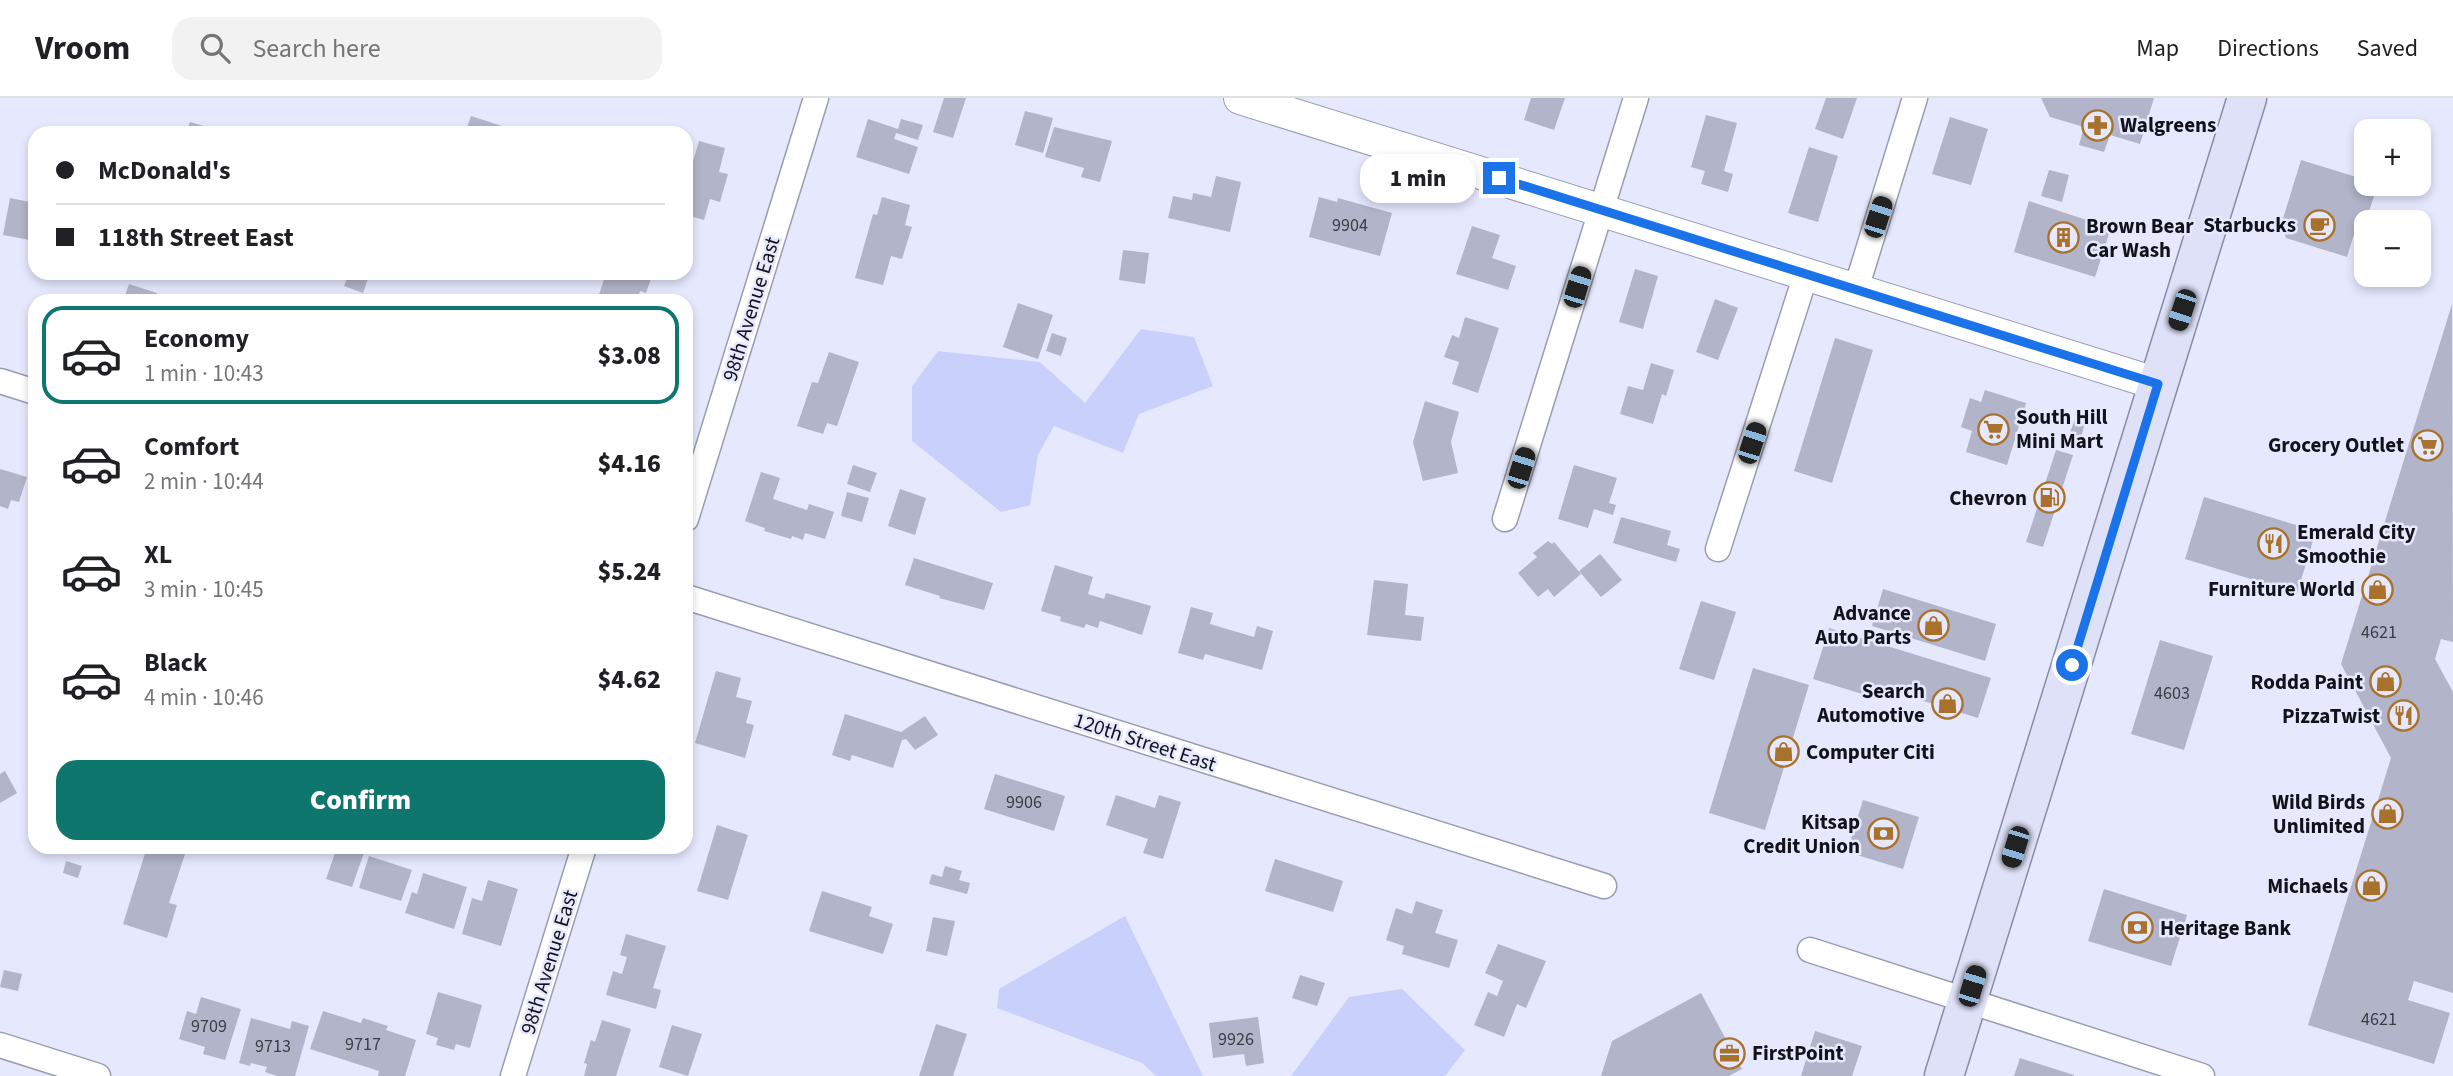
<!DOCTYPE html>
<html lang="en">
<head>
<meta charset="utf-8">
<style>
  :root { --surface:#fff; --page:#f2f2f2; --text:#202124; --muted:#757577; --line:#e0e0e0; --accent:#0f766e }
  body { margin:0; font-family:"Source Sans 3",sans-serif; background:var(--page); color:var(--text); height:100vh; display:flex; flex-direction:column; font-size:26px; white-space:nowrap }
  * { box-sizing:border-box; margin:0 }
  p { font-size:23px; color:var(--muted) }
  .icon { flex:none; width:38px; height:38px; fill:none; stroke:currentColor; stroke-width:2; stroke-linecap:round; stroke-linejoin:round }
  .map { position:relative; flex:1; overflow:hidden }
  .side { position:absolute; left:28px; top:196px; width:665px; height:560px; display:flex; flex-direction:column; background:var(--surface); border-radius:21px; box-shadow:0 4px 10px #0003 }
  .side>* { flex:none }
  .top-card { position:absolute; left:28px; top:28px; width:665px; height:154px; border-radius:21px; box-shadow:0 4px 10px #0003; display:grid; align-content:center; height:154px; padding:0 28px; background:var(--surface) }
  .controls { position:absolute; left:2354px; top:21px; display:grid; gap:14px }
  .controls a { display:grid; place-items:center; width:77px; height:77px; border-radius:14px; background:var(--surface); box-shadow:0 4px 10px #0003; font-size:35px }
  .end { position:absolute; width:32px; height:32px; margin:-16px; border:9px solid #1a73e8; background:#fff; box-shadow:0 0 0 4px #fff }
  .from { border-radius:50% }
  .bubble { position:absolute; height:49px; border-radius:21px; background:var(--surface); box-shadow:0 4px 10px #0003; font-size:23px; font-weight:800; line-height:49px; text-align:center }
  .car { position:absolute; width:21px; height:42px; margin:-21px -10px; border-radius:9px; box-shadow:0 0 5px 2px #0007; background:linear-gradient(#222 24%,#8ab4d8 0 40%,#222 0 76%,#8ab4d8 0 86%,#222 0) }
  .top-card b { display:flex; align-items:center; gap:24px; height:66px; font-size:26px }
  .top-card b+b { border-top:2px solid var(--line) }
  .top-card i { width:18px; height:18px; background:var(--text) }
  ul { padding:12px 0 0; list-style:none }
  li { display:flex; align-items:center; gap:21px; height:98px; margin:0 14px 10px; padding:0 14px; border:4px solid transparent; border-radius:21px }
  li div { flex:1 }
  li b { display:block; font-size:26px }
  li em { font-style:normal; font-weight:800 }
  li.on { border-color:var(--accent) }
  li>.icon { width:63px; height:63px; stroke-width:1.5 }
  .primary-button { display:flex; gap:14px; margin-top:auto; padding:14px 28px }
  .primary-button a { flex:1; height:80px; border-radius:21px; background:var(--accent); color:#fff; font-size:28px; font-weight:800; line-height:80px; text-align:center }
  header { display:flex; align-items:center; gap:42px; box-sizing:border-box; height:98px; padding:0 35px; background:var(--surface); border-bottom:2px solid var(--line) }
  header strong { font-size:33px }
  nav { display:flex; gap:38px; margin-inline-start:auto; font-size:24px }
  .search { width:490px; height:63px; background:var(--page); display:flex; align-items:center; gap:18px; box-sizing:border-box; padding:0 24px; border-radius:21px; color:var(--muted); font-size:26px }
  .map>svg:first-child { display:block }
  .green { fill:#c9d0fb }
  .building { fill:#b2b5c9 }
  .lines { fill:none; stroke-linecap:round; stroke-linejoin:round }
  .minor-casing { stroke:#9a9db0; stroke-width:27 }
  .tertiary-casing { stroke:#9a9db0; stroke-width:34 }
  .primary-casing { stroke:#888ca6; stroke-width:41 }
  .minor { stroke:#fff; stroke-width:24 }
  .tertiary { stroke:#fff; stroke-width:32 }
  .primary { stroke:#dee1f7; stroke-width:38 }
  .route { stroke:#1a73e8; stroke-width:9 }
  .labels { text-anchor:middle; stroke-width:5; stroke-linejoin:round; paint-order:stroke }
  .number-label { font-size:18px; fill:#3a3c46 }
  .poi-label { font-size:21px; font-weight:bold; fill:#12131a; stroke:#e6e9fe; text-anchor:end }
  .street-label { font-size:21px; fill:#12131a; stroke:#e6e9fe }
</style>
</head>
<body>
<header>
<strong>Vroom</strong>
<div class="search"><svg class="icon" aria-label="search" viewBox="0 0 24 24"><circle cx="10" cy="10" r="6"/><path d="M15 15l6 6"/></svg>Search here</div>
<nav><a>Map</a><a>Directions</a><a>Saved</a></nav>
</header>
<div class="map">
<svg width="2453" height="978" viewBox="0 0 2453 978">
  <rect width="100%" height="100%" fill="#e6e9fe"/>
  <!-- green -->
  <g class="green">
    <polygon points="1141,231 1194,239 1213,288 1139,316 1123,355 1054,328 1038,357 1030,407 1001,414 912,343 912,288 938,253 1040,264 1085,305"/>
    <polygon points="1125,818 1203,978 1156,978 1142,965 997,910 999,891"/>
    <polygon points="1402,891 1465,952 1445,978 1291,978 1349,899"/>
  </g>
  <!-- building -->
  <g class="building">
    <polygon points="944,0 966,0 953,40 933,34"/>
    <polygon points="1531,0 1565,0 1554,32 1524,22"/>
    <polygon points="1826,0 1857,0 1843,41 1815,31"/>
    <polygon points="2041,0 2154,0 2140,46 2110,37 2104,54 2079,47 2084,29 2050,19"/>
    <polygon points="1025,13 1053,20 1043,55 1015,47"/>
    <polygon points="1706,17 1737,25 1724,73 1733,76 1728,94 1701,86 1705,73 1691,69"/>
    <polygon points="471,18 508,30 506,35 465,35"/>
    <polygon points="1950,19 1988,31 1971,87 1932,76"/>
    <polygon points="868,21 898,31 901,21 923,27 918,42 896,35 894,41 918,49 909,76 856,59"/>
    <polygon points="190,24 224,34 224,35 186,35"/>
    <polygon points="1054,29 1112,43 1100,84 1081,79 1084,70 1045,59"/>
    <polygon points="699,43 725,50 719,74 728,76 720,104 710,101 704,122 686,117 686,90 688,81 686,80 686,69 691,70"/>
    <polygon points="1809,49 1838,58 1818,124 1788,115"/>
    <polygon points="2301,62 2366,82 2366,86 2378,86 2362,135 2355,133 2347,159 2286,140 2281,127"/>
    <polygon points="2049,72 2069,77 2062,104 2041,98"/>
    <polygon points="1216,78 1241,84 1230,134 1168,120 1173,98 1192,102 1193,95 1211,99"/>
    <polygon points="882,99 910,107 905,127 912,129 902,161 891,158 883,187 855,180 873,116 877,117"/>
    <polygon points="1319,99 1337,104 1338,100 1392,115 1380,158 1309,139"/>
    <polygon points="10,100 35,105 35,143 3,137"/>
    <polygon points="2029,103 2111,130 2095,179 2014,154"/>
    <polygon points="1472,128 1500,137 1492,160 1516,168 1508,192 1456,176"/>
    <polygon points="1123,152 1149,155 1145,186 1119,182"/>
    <polygon points="1635,171 1658,178 1643,231 1619,224"/>
    <polygon points="349,175 370,175 363,195 344,188"/>
    <polygon points="606,175 653,175 646,195 640,193 637,203 597,203"/>
    <polygon points="129,186 157,195 154,203 123,203"/>
    <polygon points="1715,201 1738,210 1718,262 1696,254"/>
    <polygon points="1018,205 1053,217 1038,261 1003,249"/>
    <polygon points="2452,206 2453,544 2441,541 2435,561 2453,594 2453,895 2414,883 2408,902 2450,915 2434,966 2308,927 2391,660 2341,566"/>
    <polygon points="1465,219 1499,230 1478,295 1452,286 1459,264 1444,259 1452,237 1459,240"/>
    <polygon points="1052,235 1067,240 1061,258 1046,253"/>
    <polygon points="1835,240 1873,252 1832,385 1794,373"/>
    <polygon points="829,254 859,264 837,328 827,325 823,336 797,328 812,284 818,285"/>
    <polygon points="1651,265 1674,272 1666,298 1662,296 1653,326 1620,316 1628,288 1643,292"/>
    <polygon points="1985,292 2026,305 2007,367 1966,354 1972,333 1961,329 1970,300 1981,304"/>
    <polygon points="1425,303 1459,314 1451,344 1458,375 1423,383 1413,344"/>
    <polygon points="2077,316 2086,319 2081,341 2069,337"/>
    <polygon points="2056,352 2073,357 2043,449 2026,444"/>
    <polygon points="853,367 877,375 870,394 847,386"/>
    <polygon points="1574,367 1617,380 1609,405 1616,407 1613,417 1594,411 1588,430 1558,421"/>
    <polygon points="0,371 27,379 19,404 11,402 8,411 0,408"/>
    <polygon points="761,374 780,380 773,401 807,412 809,406 834,414 825,441 805,435 803,442 792,438 791,441 764,433 765,430 745,423"/>
    <polygon points="900,391 926,400 915,437 888,428"/>
    <polygon points="847,394 869,400 862,424 841,418"/>
    <polygon points="2204,399 2316,433 2297,495 2185,461"/>
    <polygon points="1621,419 1671,433 1667,447 1680,451 1676,464 1613,445"/>
    <polygon points="1548,443 1552,446 1554,444 1581,476 1554,499 1548,491 1538,499 1518,475 1537,459 1533,455"/>
    <polygon points="1600,456 1622,482 1601,499 1579,473"/>
    <polygon points="914,460 993,485 984,512 939,500 940,498 905,487"/>
    <polygon points="1055,467 1093,479 1088,496 1104,501 1106,495 1151,508 1142,537 1100,523 1098,530 1086,526 1084,530 1060,523 1061,519 1041,513"/>
    <polygon points="1374,482 1408,486 1405,517 1424,519 1421,543 1367,537"/>
    <polygon points="1883,491 1996,526 1985,563 1872,528"/>
    <polygon points="1701,503 1736,514 1714,582 1679,571"/>
    <polygon points="1191,509 1213,515 1210,526 1254,539 1257,528 1273,533 1262,572 1205,556 1203,562 1178,555"/>
    <polygon points="1829,530 1991,580 1978,620 1885,591 1882,602 1813,581"/>
    <polygon points="2160,542 2213,558 2184,652 2131,636"/>
    <polygon points="1753,570 1809,587 1765,732 1709,715"/>
    <polygon points="716,573 741,580 736,599 752,603 746,625 754,627 745,660 695,645"/>
    <polygon points="845,616 901,634 925,618 938,637 915,652 906,641 902,642 893,670 852,657 850,663 832,657"/>
    <polygon points="5,673 17,695 0,705 0,676"/>
    <polygon points="995,676 1065,698 1054,733 984,711"/>
    <polygon points="1116,697 1155,710 1159,697 1181,704 1163,761 1143,755 1148,741 1106,727"/>
    <polygon points="1863,702 1919,719 1903,771 1847,754"/>
    <polygon points="717,727 748,737 728,802 697,793"/>
    <polygon points="147,749 174,749 186,753 169,805 177,807 167,840 123,826"/>
    <polygon points="337,749 366,749 352,789 326,781"/>
    <polygon points="369,758 412,772 401,803 359,790"/>
    <polygon points="1275,761 1343,783 1333,814 1265,793"/>
    <polygon points="66,763 82,768 78,780 63,775"/>
    <polygon points="945,768 962,773 959,782 970,785 967,796 929,786 932,776 942,779"/>
    <polygon points="423,775 467,789 454,831 405,815 412,794 417,796"/>
    <polygon points="488,782 518,791 501,848 462,836 472,800 482,803"/>
    <polygon points="2104,791 2187,817 2171,868 2088,843"/>
    <polygon points="822,793 872,809 869,818 893,826 883,856 809,833"/>
    <polygon points="1416,803 1443,812 1435,835 1458,842 1449,870 1402,856 1404,848 1386,842 1396,810 1412,816"/>
    <polygon points="933,819 955,823 947,858 926,853"/>
    <polygon points="626,836 666,848 653,890 661,892 656,911 606,897 613,873 622,876 627,859 620,857"/>
    <polygon points="1498,846 1546,863 1526,910 1517,906 1504,939 1474,927 1488,894 1497,898 1503,883 1485,875"/>
    <polygon points="4,872 22,876 18,893 0,889"/>
    <polygon points="1300,877 1325,885 1317,908 1292,900"/>
    <polygon points="438,894 482,907 470,950 456,946 454,952 436,947 438,940 426,936"/>
    <polygon points="1701,895 1742,971 1729,978 1601,978 1612,943"/>
    <polygon points="201,899 241,911 225,962 203,956 205,949 179,941 187,913 196,916"/>
    <polygon points="323,913 361,925 363,920 388,928 386,932 416,942 405,978 378,978 379,973 310,951"/>
    <polygon points="1258,919 1264,965 1246,968 1244,956 1213,960 1209,925"/>
    <polygon points="251,920 290,931 292,923 309,928 295,978 277,978 265,974 267,969 251,965 250,968 239,965"/>
    <polygon points="602,922 631,931 616,978 584,978 587,966 584,965 591,942 595,944"/>
    <polygon points="936,926 967,936 953,978 919,978"/>
    <polygon points="672,927 702,936 688,978 659,969"/>
    <polygon points="1815,933 1862,948 1852,978 1801,978"/>
    <polygon points="2020,960 2074,977 2074,978 2014,978"/>
  </g>
  <g class="lines">
    <defs>
      <g id="minor">
        <polyline points="1856,191 1915,0"/>
        <polyline points="0,283 35,294"/>
        <polyline points="686,421 816,0"/>
        <polyline points="1505,421 1636,0"/>
        <polyline points="1718,451 1806,176"/>
        <polyline points="686,499 1604,788"/>
        <polyline points="1810,852 2202,978"/>
        <polyline points="0,947 98,978"/>
        <polyline points="513,978 584,749"/>
      </g>
      <polyline id="tertiary" points="1240,0 2158,286"/>
      <polyline id="primary" points="1944,978 2247,0"/>
    </defs>
    <!-- minor casing -->
    <use href="#minor" class="minor-casing"/>
    <!-- tertiary casing -->
    <use href="#tertiary" class="tertiary-casing"/>
    <!-- primary casing -->
    <use href="#primary" class="primary-casing"/>
    <!-- minor -->
    <use href="#minor" class="minor"/>
    <!-- tertiary -->
    <use href="#tertiary" class="tertiary"/>
    <!-- primary -->
    <use href="#primary" class="primary"/>
  </g>
  <g class="lines">
    <!-- route -->
    <polyline class="route" points="1499,80 2158,286 2072,567"/>
  </g>
  <!-- icons -->
  <defs>
    <symbol id="pharmacy-ring" viewBox="-11 -11 22 22"><circle r="9.5" fill="#e6e9fe" stroke="#a8722d" stroke-width="1.5"/><path d="M-2-6h4v4h4v4h-4v4h-4v-4h-4v-4h4Z" fill="#a8722d"/></symbol>
    <symbol id="cafe-ring" viewBox="-11 -11 22 22"><circle r="9.5" fill="#e6e9fe" stroke="#a8722d" stroke-width="1.5"/><path d="M-5.5-4.5H6V0H3Q3 3.5 0 3.5H-2.5Q-5.5 3.5-5.5 0ZM3-3.2v2h1.7v-2ZM-6 4.5H4V6H-6Z" fill="#a8722d"/></symbol>
    <symbol id="building-ring" viewBox="-11 -11 22 22"><circle r="9.5" fill="#e6e9fe" stroke="#a8722d" stroke-width="1.5"/><path d="M-4-6H4V6H1V3H-1V6H-4ZM-2.5-4.3h1.7v1.8h-1.7ZM.8-4.3h1.7v1.8H.8ZM-2.5-1h1.7V.8h-1.7ZM.8-1h1.7V.8H.8Z" fill="#a8722d"/></symbol>
    <symbol id="supermarket-ring" viewBox="-11 -11 22 22"><circle r="9.5" fill="#e6e9fe" stroke="#a8722d" stroke-width="1.5"/><path d="M-6-5.5h2.5l.6 2H6L4.5 2H-2.5L-4.4-4H-6ZM-1.5 3.2a1.3 1.3 0 1 0 .1 0ZM3 3.2a1.3 1.3 0 1 0 .1 0Z" fill="#a8722d"/></symbol>
    <symbol id="fuel-ring" viewBox="-11 -11 22 22"><circle r="9.5" fill="#e6e9fe" stroke="#a8722d" stroke-width="1.5"/><path d="M-5.5-6h7V0h2V4h1.3V-2.5L3-4.5l.8-.8L6-3V5H2.5V1h-1V6h-7ZM-4.2-4.7v3.2H.2V-4.7Z" fill="#a8722d"/></symbol>
    <symbol id="restaurant-ring" viewBox="-11 -11 22 22"><circle r="9.5" fill="#e6e9fe" stroke="#a8722d" stroke-width="1.5"/><path d="M-5-6h1v4h1v-4h1v4h1v-4h1v5L-1.5 .5V6h-2V.5L-5-1ZM5-6V6H3V1.5H1.5Q1.5-4 5-6Z" fill="#a8722d"/></symbol>
    <symbol id="shop-ring" viewBox="-11 -11 22 22"><circle r="9.5" fill="#e6e9fe" stroke="#a8722d" stroke-width="1.5"/><path d="M-5-2.5h2.3a2.7 3.5 0 0 1 5.4 0H5L5.5 6h-11ZM-1.5-2.5h3a1.5 2.3 0 0 0-3 0Z" fill="#a8722d"/></symbol>
    <symbol id="bank-ring" viewBox="-11 -11 22 22"><circle r="9.5" fill="#e6e9fe" stroke="#a8722d" stroke-width="1.5"/><path d="M-6-4H6V4H-6ZM0-2.3a2.3 2.3 0 1 0 0 4.6a2.3 2.3 0 1 0 0-4.6Z" fill="#a8722d"/></symbol>
    <symbol id="office-ring" viewBox="-11 -11 22 22"><circle r="9.5" fill="#e6e9fe" stroke="#a8722d" stroke-width="1.5"/><path d="M-6-3h4V-5.5h4V-3h4V5H-6ZM-1-4.5V-3h2v-1.5ZM-6 0V1H6V0Z" fill="#a8722d"/></symbol>
  </defs>
  <g fill-rule="evenodd">
    <use href="#pharmacy-ring" x="2080" y="10" width="35" height="35"/>
    <use href="#cafe-ring" x="2302" y="110" width="35" height="35"/>
    <use href="#building-ring" x="2046" y="122" width="35" height="35"/>
    <use href="#supermarket-ring" x="1976" y="314" width="35" height="35"/>
    <use href="#supermarket-ring" x="2410" y="330" width="35" height="35"/>
    <use href="#fuel-ring" x="2032" y="382" width="35" height="35"/>
    <use href="#restaurant-ring" x="2256" y="428" width="35" height="35"/>
    <use href="#shop-ring" x="2360" y="474" width="35" height="35"/>
    <use href="#shop-ring" x="1916" y="510" width="35" height="35"/>
    <use href="#shop-ring" x="2368" y="566" width="35" height="35"/>
    <use href="#shop-ring" x="1930" y="588" width="35" height="35"/>
    <use href="#restaurant-ring" x="2386" y="600" width="35" height="35"/>
    <use href="#shop-ring" x="1766" y="636" width="35" height="35"/>
    <use href="#shop-ring" x="2370" y="698" width="35" height="35"/>
    <use href="#bank-ring" x="1866" y="718" width="35" height="35"/>
    <use href="#shop-ring" x="2354" y="770" width="35" height="35"/>
    <use href="#bank-ring" x="2120" y="812" width="35" height="35"/>
    <use href="#office-ring" x="1712" y="938" width="35" height="35"/>
  </g>
  <g class="labels">
    <!-- number labels -->
    <g class="number-label">
      <text x="1350" y="133">9904</text>
      <text x="2379" y="540">4621</text>
      <text x="2172" y="601">4603</text>
      <text x="1024" y="710">9906</text>
      <text x="2379" y="927">4621</text>
      <text x="209" y="934">9709</text>
      <text x="1236" y="947">9926</text>
      <text x="363" y="952">9717</text>
      <text x="273" y="954">9713</text>
    </g>
    <!-- poi labels -->
    <g class="poi-label">
      <text x="2120" y="34" text-anchor="start">Walgreens</text>
      <text x="2296" y="134">Starbucks</text>
      <text x="2086" y="135" text-anchor="start">Brown Bear<tspan x="2086" dy="24">Car Wash</tspan></text>
      <text x="2016" y="326" text-anchor="start">South Hill<tspan x="2016" dy="24">Mini Mart</tspan></text>
      <text x="2404" y="354">Grocery Outlet</text>
      <text x="2027" y="407">Chevron</text>
      <text x="2297" y="441" text-anchor="start">Emerald City<tspan x="2297" dy="24">Smoothie</tspan></text>
      <text x="2355" y="498">Furniture World</text>
      <text x="1911" y="522">Advance<tspan x="1911" dy="24">Auto Parts</tspan></text>
      <text x="2363" y="591">Rodda Paint</text>
      <text x="1925" y="600">Search<tspan x="1925" dy="24">Automotive</tspan></text>
      <text x="2380" y="625">PizzaTwist</text>
      <text x="1806" y="661" text-anchor="start">Computer Citi</text>
      <text x="2365" y="711">Wild Birds<tspan x="2365" dy="24">Unlimited</tspan></text>
      <text x="1860" y="731">Kitsap<tspan x="1860" dy="24">Credit Union</tspan></text>
      <text x="2348" y="795">Michaels</text>
      <text x="2160" y="837" text-anchor="start">Heritage Bank</text>
      <text x="1752" y="962" text-anchor="start">FirstPoint</text>
    </g>
    <!-- street labels -->
    <g class="street-label">
      <text transform="translate(751 211) rotate(-73)" y="7">98th Avenue East</text>
      <text transform="translate(1145 644) rotate(18)" y="7">120th Street East</text>
      <text transform="translate(549 864) rotate(-73)" y="7">98th Avenue East</text>
    </g>
  </g>
</svg>
<div class="controls">
<a>+</a>
<a>−</a>
</div>
<i class="end from" style="left:2072px;top:567px"></i>
<i class="end" style="left:1499px;top:80px"></i>
<div class="bubble" style="left:1360px;top:56px;width:116px">1 min</div>
<i class="car" style="left:1878px;top:119px;rotate:18deg"></i>
<i class="car" style="left:1577px;top:189px;rotate:17deg"></i>
<i class="car" style="left:2182px;top:212px;rotate:198deg"></i>
<i class="car" style="left:1752px;top:345px;rotate:18deg"></i>
<i class="car" style="left:1521px;top:370px;rotate:17deg"></i>
<i class="car" style="left:2015px;top:749px;rotate:197deg"></i>
<i class="car" style="left:1972px;top:888px;rotate:17deg"></i>
<div class="top-card">
<b><i class="from"></i>McDonald's</b>
<b><i></i>118th Street East</b>
</div>
<section class="side">
<ul>
<li class="on"><svg class="icon" aria-label="car" viewBox="0 0 24 24"><path d="M5 17H2v-5l4-1 3-4h7l3 4 3 1v5h-3M9 17h6M6 11h13"/><circle cx="7" cy="17" r="2"/><circle cx="17" cy="17" r="2"/></svg><div><b>Economy</b><p>1 min · 10:43</p></div><em>$3.08</em></li>
<li><svg class="icon" aria-label="car" viewBox="0 0 24 24"><path d="M5 17H2v-5l4-1 3-4h7l3 4 3 1v5h-3M9 17h6M6 11h13"/><circle cx="7" cy="17" r="2"/><circle cx="17" cy="17" r="2"/></svg><div><b>Comfort</b><p>2 min · 10:44</p></div><em>$4.16</em></li>
<li><svg class="icon" aria-label="car" viewBox="0 0 24 24"><path d="M5 17H2v-5l4-1 3-4h7l3 4 3 1v5h-3M9 17h6M6 11h13"/><circle cx="7" cy="17" r="2"/><circle cx="17" cy="17" r="2"/></svg><div><b>XL</b><p>3 min · 10:45</p></div><em>$5.24</em></li>
<li><svg class="icon" aria-label="car" viewBox="0 0 24 24"><path d="M5 17H2v-5l4-1 3-4h7l3 4 3 1v5h-3M9 17h6M6 11h13"/><circle cx="7" cy="17" r="2"/><circle cx="17" cy="17" r="2"/></svg><div><b>Black</b><p>4 min · 10:46</p></div><em>$4.62</em></li>
</ul>
<div class="primary-button"><a>Confirm</a></div>
</section>
</div>
</body>
</html>
